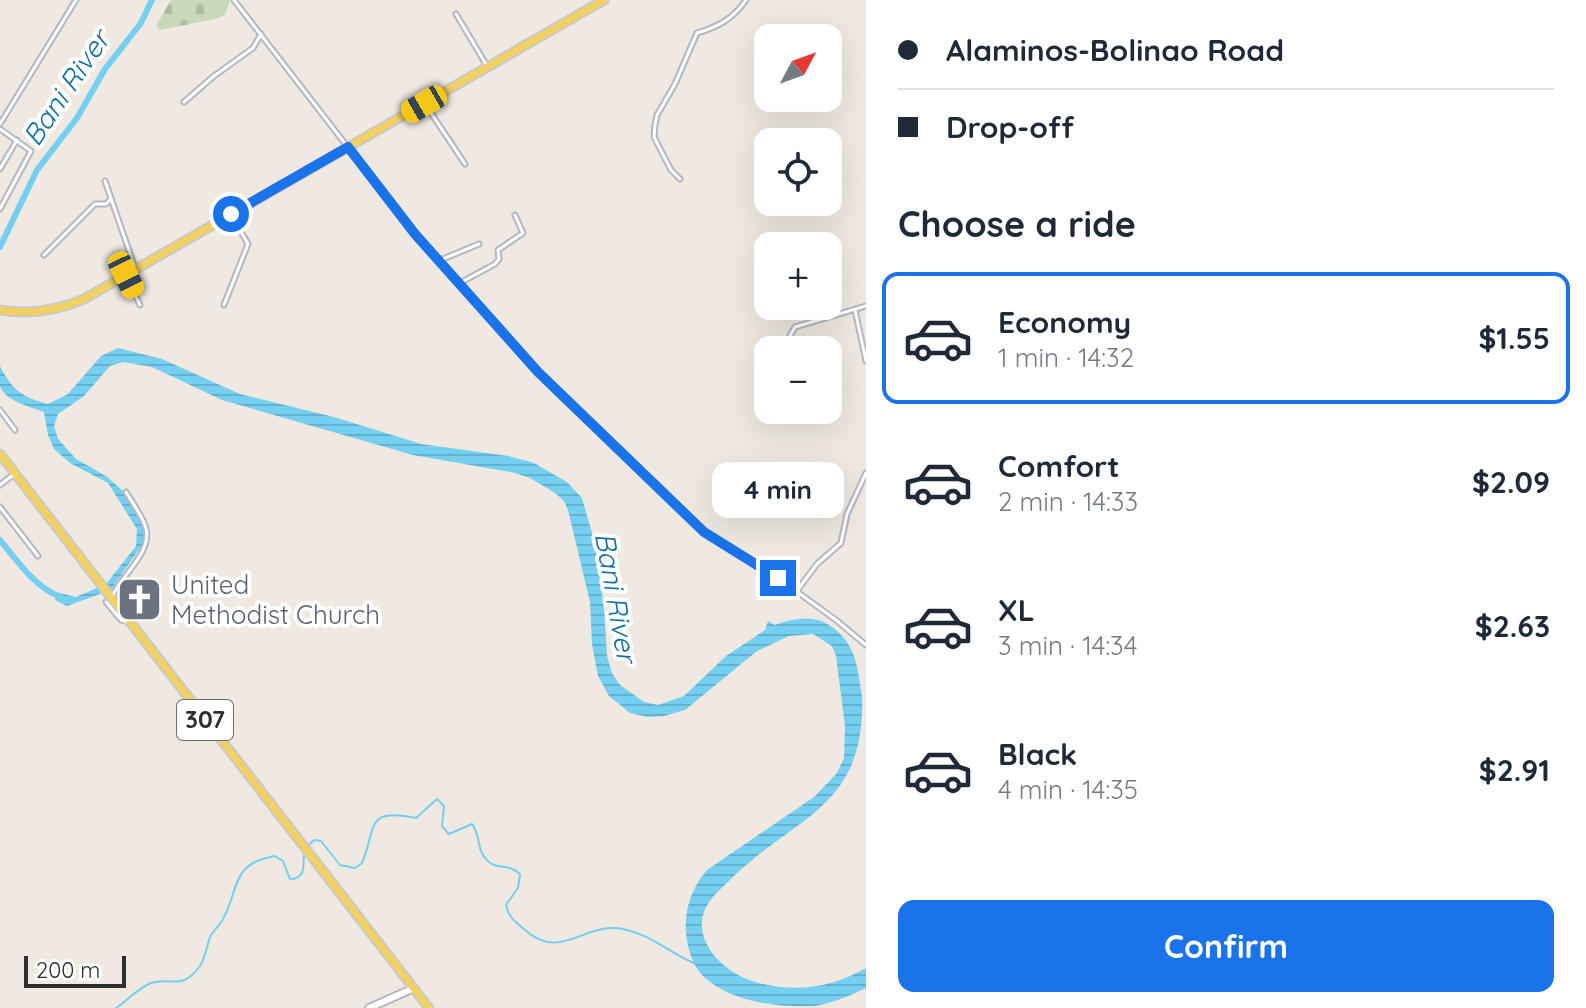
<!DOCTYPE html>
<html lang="en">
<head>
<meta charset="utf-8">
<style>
  :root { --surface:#fff; --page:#f6f6f7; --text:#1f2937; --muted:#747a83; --line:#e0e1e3; --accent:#1a73e8 }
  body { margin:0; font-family:Quicksand,sans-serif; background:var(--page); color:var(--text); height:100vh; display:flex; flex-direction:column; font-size:30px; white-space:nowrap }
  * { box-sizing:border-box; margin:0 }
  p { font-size:26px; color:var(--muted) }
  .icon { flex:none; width:44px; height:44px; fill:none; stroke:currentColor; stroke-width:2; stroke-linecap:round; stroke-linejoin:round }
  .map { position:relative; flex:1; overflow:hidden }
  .panel { display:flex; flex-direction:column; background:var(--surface); width:720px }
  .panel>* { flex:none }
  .top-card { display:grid; align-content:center; height:176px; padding:0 32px; background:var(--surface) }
  .needle { width:52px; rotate:49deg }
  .buttons { position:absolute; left:754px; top:24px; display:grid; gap:16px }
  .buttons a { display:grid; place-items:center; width:88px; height:88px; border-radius:16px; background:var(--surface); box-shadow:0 8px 32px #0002; font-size:40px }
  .scale { position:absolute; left:24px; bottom:20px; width:102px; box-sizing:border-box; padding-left:8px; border:4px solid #2e2e2e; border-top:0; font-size:22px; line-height:28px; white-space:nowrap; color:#2e2e2e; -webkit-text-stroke:6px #fff; paint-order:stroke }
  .end { position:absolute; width:36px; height:36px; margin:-18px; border:10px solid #1a73e8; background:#fff; box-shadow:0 0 0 4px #fff }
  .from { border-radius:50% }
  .bubble { position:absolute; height:56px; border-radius:16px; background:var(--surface); box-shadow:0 8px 32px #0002; font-size:26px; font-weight:700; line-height:56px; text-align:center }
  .car { position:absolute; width:24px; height:48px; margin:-24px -12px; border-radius:10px; box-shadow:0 0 6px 2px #0007; background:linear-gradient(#f5c518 24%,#345 0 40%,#f5c518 0 76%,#345 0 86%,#f5c518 0) }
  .top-card b { display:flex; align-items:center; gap:28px; height:76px; font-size:30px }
  .top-card b+b { border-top:2px solid var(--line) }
  .top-card i { width:20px; height:20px; background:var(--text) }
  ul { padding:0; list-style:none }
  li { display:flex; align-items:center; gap:24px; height:132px; margin:0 16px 12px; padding:0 16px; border:4px solid transparent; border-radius:16px }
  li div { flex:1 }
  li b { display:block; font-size:30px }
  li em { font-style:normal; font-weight:700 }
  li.selected { border-color:var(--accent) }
  li>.icon { width:72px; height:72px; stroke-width:1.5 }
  h2 { padding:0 32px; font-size:36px; line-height:96px }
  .action { display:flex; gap:16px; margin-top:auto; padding:16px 32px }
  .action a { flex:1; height:92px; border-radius:16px; background:var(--accent); color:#fff; font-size:32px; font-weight:700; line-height:92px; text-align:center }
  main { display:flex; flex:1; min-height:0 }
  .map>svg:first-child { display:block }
  .cemetery { fill:url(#cemetery-stones) }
  .water { fill:url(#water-rules) }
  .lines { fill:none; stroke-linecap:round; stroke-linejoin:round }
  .stream { stroke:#75cff0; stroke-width:2 }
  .river { stroke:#75cff0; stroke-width:6 }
  .minor-casing { stroke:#b4b7c1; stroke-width:7 }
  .secondary-casing { stroke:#b4b7c1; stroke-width:10 }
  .primary-casing { stroke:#c9c9c9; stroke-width:11 }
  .minor { stroke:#fff; stroke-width:3 }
  .secondary { stroke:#fff; stroke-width:6 }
  .primary { stroke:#f2d163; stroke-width:7 }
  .route { stroke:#1a73e8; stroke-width:10 }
  .labels { text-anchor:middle; stroke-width:8; stroke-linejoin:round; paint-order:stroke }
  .shield { fill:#fff; stroke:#6d6d6d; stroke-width:2 }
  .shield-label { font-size:24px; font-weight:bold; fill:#2e2e2e }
  .worship-label { font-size:26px; fill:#5b616d; stroke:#fff; text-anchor:start }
  .water-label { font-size:28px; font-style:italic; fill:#0d6fa3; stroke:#fff }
</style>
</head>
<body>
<main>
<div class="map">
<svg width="866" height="1008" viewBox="0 0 866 1008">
  <defs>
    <pattern id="cemetery-stones" width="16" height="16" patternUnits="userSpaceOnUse" patternTransform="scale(2)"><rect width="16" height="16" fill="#c8d9b8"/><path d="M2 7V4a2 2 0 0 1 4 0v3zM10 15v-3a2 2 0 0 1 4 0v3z" fill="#acbb9e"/></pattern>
    <pattern id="water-rules" width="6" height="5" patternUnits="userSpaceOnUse" patternTransform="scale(2)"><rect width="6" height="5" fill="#75cff0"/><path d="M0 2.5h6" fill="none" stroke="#66b2ce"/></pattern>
  </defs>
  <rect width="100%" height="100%" fill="#efe9e1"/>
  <!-- cemetery -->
  <polygon class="cemetery" points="171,0 230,0 225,15 215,19 160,30 156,26"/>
  <!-- water -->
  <path class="water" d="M118,348L162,359L240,394L334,417L421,444L508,456L534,463L567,482L582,498L595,543L604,609L607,656L612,673L620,685L644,702L658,705L684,696L726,656L765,630L768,621L775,625C798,617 818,614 837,631C857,648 858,672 862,696C866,809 794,816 731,879C722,888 708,899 704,912C693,945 727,974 755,982C794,993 832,988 866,968V988C849,996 833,1003 814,1006C779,1008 731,1002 704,977C693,967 687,947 686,933C684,910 692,887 707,870L814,797L837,773L844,758L845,726L836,656L832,646L813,634L789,636L757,651L685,710L664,716L648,717L630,713L609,696L598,676L592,644L590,602L568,510L564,501L555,493L530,478L515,473L413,455L222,400L152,367L123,362L110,366L84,396L58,414L54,426L58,439L76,459L106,476L124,492L143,527L144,542L111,590L67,606L55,600L56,592L76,597L106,584L136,546L137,529L108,483L70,463L54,449L48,435L44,412C31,407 5,401 0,386C0,381 0,371 0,366C12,390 22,397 48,404L68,394L101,356Z"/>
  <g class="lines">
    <!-- stream -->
    <g class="stream">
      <path d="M308,846L314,840L321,841L340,865L355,868L362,863C377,828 364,807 416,818L437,799L444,806L442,826L449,834L472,824C481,835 476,849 486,859C495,871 507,862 520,874L518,888L506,905C508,917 515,921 524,929C560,963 585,921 623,929C653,935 670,954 696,964"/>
      <path d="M116,1008C128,1000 138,988 151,983C172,976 181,992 200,966C205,958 207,946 210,937C214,929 221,925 224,917C240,886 231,864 275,856L283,861L290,879C307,879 303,863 304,851"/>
    </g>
    <!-- river -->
    <g class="river">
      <polyline points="0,247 37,170 77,118 105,69 141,23 152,0"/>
      <path d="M0,540C16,559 36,589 61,597"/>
    </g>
    <defs>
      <g id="minor">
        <polyline points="234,0 415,234 538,372 704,532 778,578 836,620 866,645"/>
        <polyline points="456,14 487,66"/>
        <polyline points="184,102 214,76 253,48 261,34"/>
        <polyline points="425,104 465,164"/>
        <polyline points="0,124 76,0"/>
        <polyline points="0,129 31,151 0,209"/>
        <polyline points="0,169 17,140"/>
        <path d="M680,179L671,170L654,137L655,125L657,115L675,84L697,33C718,27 734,18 746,0"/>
        <polyline points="105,181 135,268"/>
        <polyline points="44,255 95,204 106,204 111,199"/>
        <polyline points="438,261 479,244"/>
        <polyline points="126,276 140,305"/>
        <polyline points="458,284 495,264 499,259 498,250 523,233 515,215"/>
        <polyline points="224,305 248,244 231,214"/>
        <polyline points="855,310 866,361"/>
        <polyline points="782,350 795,327 866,306"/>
        <polyline points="0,410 15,430"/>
        <polyline points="0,485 13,475"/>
        <polyline points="0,507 38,556"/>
        <polyline points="796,592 817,564 841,543 847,514 866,473"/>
        <path d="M112,597C121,575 155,551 145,525C140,513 132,502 126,492"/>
        <polyline points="106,602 121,620 128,622"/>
      </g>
      <polyline id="secondary" points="369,1008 414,988"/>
      <g id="primary">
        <path d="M0,310C30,315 56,311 84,299L604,0"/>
        <polyline points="0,454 429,1008"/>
      </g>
    </defs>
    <!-- minor casing -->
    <use href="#minor" class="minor-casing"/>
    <!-- secondary casing -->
    <use href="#secondary" class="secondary-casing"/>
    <!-- primary casing -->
    <use href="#primary" class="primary-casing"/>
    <!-- minor -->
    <use href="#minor" class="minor"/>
    <!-- secondary -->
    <use href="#secondary" class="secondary"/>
    <!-- primary -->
    <use href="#primary" class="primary"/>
  </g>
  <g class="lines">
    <!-- route -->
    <polyline class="route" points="231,214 348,147 415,234 538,372 704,532 778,578"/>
  </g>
  <!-- icons -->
  <defs>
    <symbol id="church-square" viewBox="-11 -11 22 22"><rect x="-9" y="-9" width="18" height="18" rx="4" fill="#6b7280" stroke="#fff"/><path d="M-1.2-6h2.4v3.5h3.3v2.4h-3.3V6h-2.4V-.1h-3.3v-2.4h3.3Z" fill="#fff"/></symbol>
  </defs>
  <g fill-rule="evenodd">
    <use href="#church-square" x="114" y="574" width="51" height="51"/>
  </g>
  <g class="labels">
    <!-- shield labels -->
    <rect class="shield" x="177" y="700" width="56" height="40" rx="6"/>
    <g class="shield-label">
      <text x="205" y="728">307</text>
    </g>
    <!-- worship labels -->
    <g class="worship-label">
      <text x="171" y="594">United<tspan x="171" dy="30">Methodist Church</tspan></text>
    </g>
    <!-- water labels -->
    <g class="water-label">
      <text transform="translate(66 88) rotate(-56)" y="10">Bani River</text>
      <text transform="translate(616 597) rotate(80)" y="10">Bani River</text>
    </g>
  </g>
</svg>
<div class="buttons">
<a><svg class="needle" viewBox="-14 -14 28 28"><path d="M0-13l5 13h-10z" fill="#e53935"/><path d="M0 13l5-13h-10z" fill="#747a83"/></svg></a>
<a><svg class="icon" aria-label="locate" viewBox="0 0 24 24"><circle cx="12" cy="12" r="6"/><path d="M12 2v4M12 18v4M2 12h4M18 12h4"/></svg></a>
<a>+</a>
<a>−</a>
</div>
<div class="scale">200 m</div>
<i class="end from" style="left:231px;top:214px"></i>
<i class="end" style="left:778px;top:578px"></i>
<div class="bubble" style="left:712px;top:462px;width:132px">4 min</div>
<i class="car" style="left:424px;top:104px;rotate:240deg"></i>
<i class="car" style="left:126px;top:275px;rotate:154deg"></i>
</div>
<section class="panel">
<div class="top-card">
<b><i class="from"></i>Alaminos-Bolinao Road</b>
<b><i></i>Drop-off</b>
</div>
<h2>Choose a ride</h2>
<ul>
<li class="selected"><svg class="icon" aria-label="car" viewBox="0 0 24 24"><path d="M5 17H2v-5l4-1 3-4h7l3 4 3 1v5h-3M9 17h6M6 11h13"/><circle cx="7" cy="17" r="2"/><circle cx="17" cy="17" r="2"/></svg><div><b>Economy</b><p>1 min · 14:32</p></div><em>$1.55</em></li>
<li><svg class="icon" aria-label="car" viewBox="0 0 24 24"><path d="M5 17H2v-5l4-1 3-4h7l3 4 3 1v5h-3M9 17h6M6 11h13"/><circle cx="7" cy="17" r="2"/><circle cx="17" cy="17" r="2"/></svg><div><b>Comfort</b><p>2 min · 14:33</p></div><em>$2.09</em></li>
<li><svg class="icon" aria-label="car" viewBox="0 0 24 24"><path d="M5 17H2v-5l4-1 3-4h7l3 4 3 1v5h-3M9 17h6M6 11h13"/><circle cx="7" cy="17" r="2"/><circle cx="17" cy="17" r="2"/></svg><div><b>XL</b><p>3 min · 14:34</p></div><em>$2.63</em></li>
<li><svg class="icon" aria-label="car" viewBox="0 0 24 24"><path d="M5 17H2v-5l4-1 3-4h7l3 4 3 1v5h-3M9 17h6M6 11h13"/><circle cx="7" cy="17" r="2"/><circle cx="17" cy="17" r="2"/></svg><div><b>Black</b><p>4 min · 14:35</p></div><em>$2.91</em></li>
</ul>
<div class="action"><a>Confirm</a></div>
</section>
</main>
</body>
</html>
